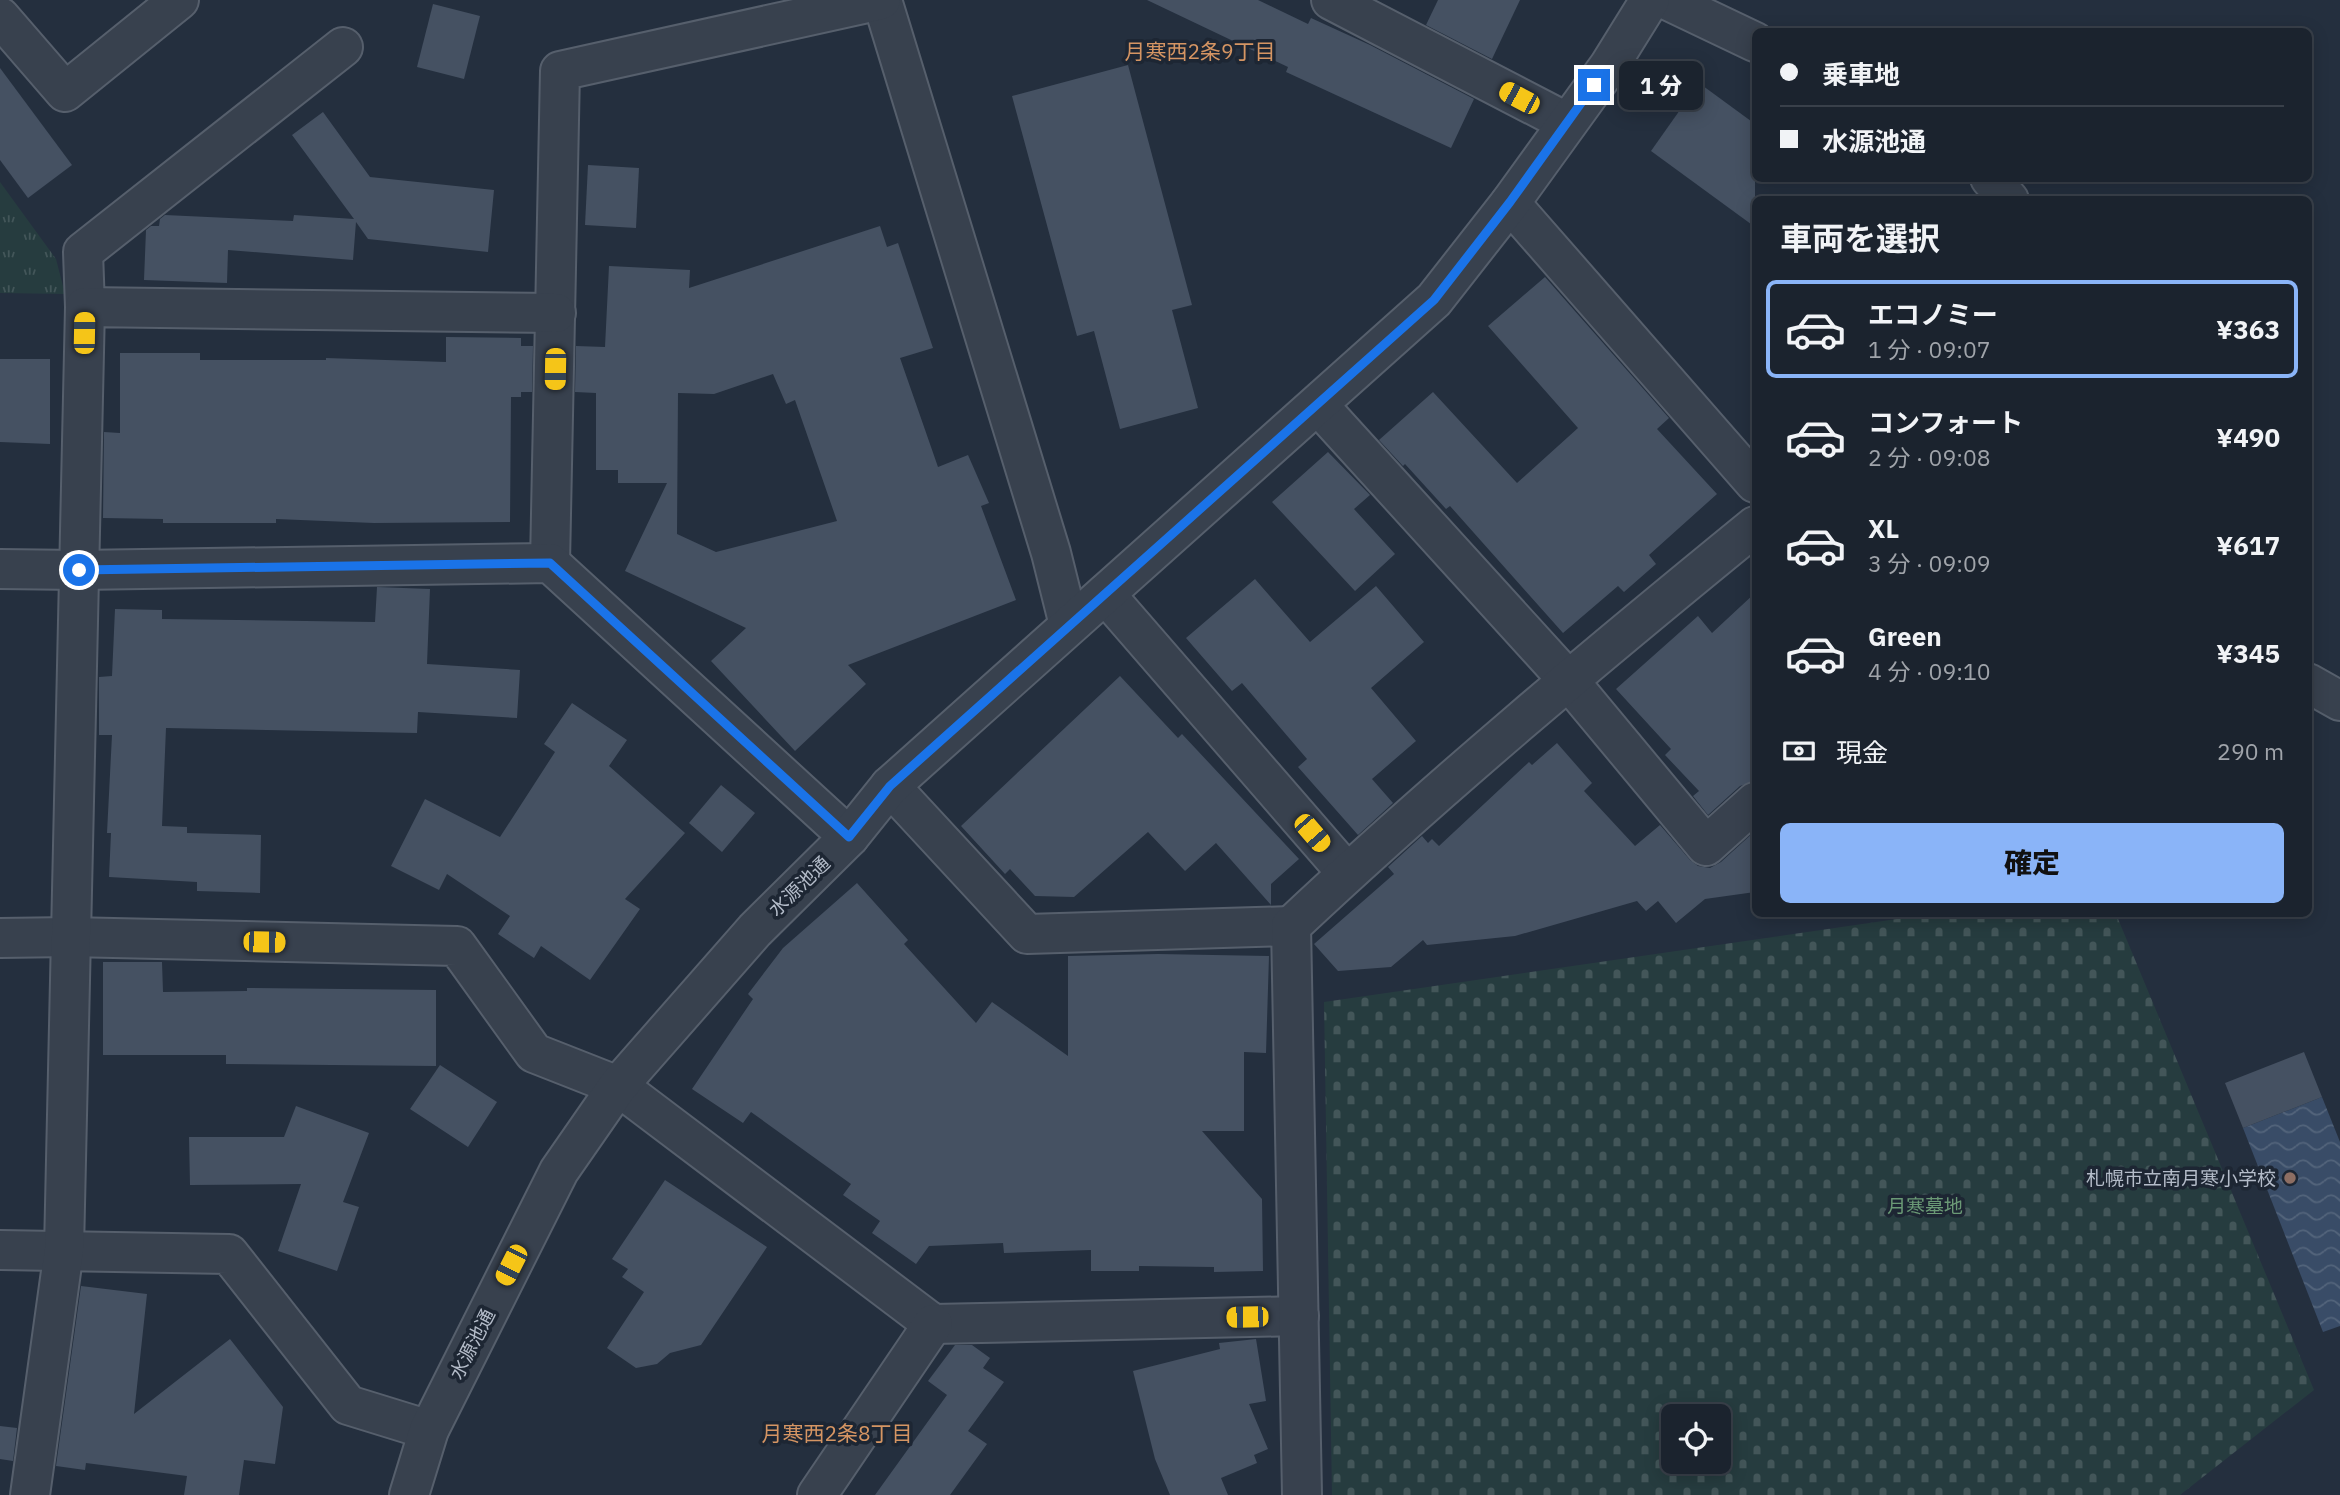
<!DOCTYPE html>
<html lang="ja">
<head>
<meta charset="utf-8">
<style>
  :root { --surface:#1b232e; --page:#282f3a; --text:#f1f3f6; --muted:#a0a4aa; --line:#39404a; --accent:#8ab4f8 }
  body { margin:0; font-family:"IBM Plex Sans","Noto Sans JP",sans-serif; background:var(--page); color:var(--text); height:100vh; display:flex; flex-direction:column; font-size:26px; white-space:nowrap }
  * { box-sizing:border-box; margin:0 }
  p { font-size:23px; color:var(--muted) }
  .icon { flex:none; width:38px; height:38px; fill:none; stroke:currentColor; stroke-width:2; stroke-linecap:round; stroke-linejoin:round }
  .map { position:relative; flex:1; overflow:hidden }
  .panel { position:absolute; left:1752px; top:196px; width:560px; height:721px; display:flex; flex-direction:column; background:var(--surface); border-radius:10px; box-shadow:0 4px 18px #0003,0 0 0 2px var(--line) }
  .panel>* { flex:none }
  .banner { position:absolute; left:1752px; top:28px; width:560px; height:154px; border-radius:10px; box-shadow:0 4px 18px #0003,0 0 0 2px var(--line); display:grid; align-content:center; height:154px; padding:0 28px; background:var(--surface) }
  .tools { position:absolute; left:1661px; top:1404px; display:grid; gap:14px }
  .tools a { display:grid; place-items:center; width:70px; height:70px; border-radius:10px; background:var(--surface); box-shadow:0 4px 18px #0003,0 0 0 2px var(--line); font-size:35px }
  .end { position:absolute; width:32px; height:32px; margin:-16px; border:9px solid #1a73e8; background:#fff; box-shadow:0 0 0 4px #fff }
  .from { border-radius:50% }
  .bubble { position:absolute; height:49px; border-radius:10px; background:var(--surface); box-shadow:0 4px 18px #0003,0 0 0 2px var(--line); font-size:23px; font-weight:800; line-height:49px; text-align:center }
  .car { position:absolute; width:21px; height:42px; margin:-21px -10px; border-radius:9px; box-shadow:0 0 5px 2px #0007; background:linear-gradient(#f5c518 24%,#345 0 40%,#f5c518 0 76%,#345 0 86%,#f5c518 0) }
  .banner b { display:flex; align-items:center; gap:24px; height:66px; font-size:26px }
  .banner b+b { border-top:2px solid var(--line) }
  .banner i { width:18px; height:18px; background:var(--text) }
  ul { padding:0; list-style:none }
  li { display:flex; align-items:center; gap:21px; height:98px; margin:0 14px 10px; padding:0 14px; border:4px solid transparent; border-radius:10px }
  li div { flex:1 }
  li b { display:block; font-size:26px }
  li em { font-style:normal; font-weight:800 }
  li.active { border-color:var(--accent) }
  li>.icon { width:63px; height:63px; stroke-width:1.5 }
  h2 { padding:0 28px; font-size:32px; line-height:84px }
  .pay { display:flex; align-items:center; gap:18px; height:77px; padding:0 28px; font-size:26px }
  .pay p { margin-inline-start:auto }
  .primary-button { display:flex; gap:14px; margin-top:auto; padding:14px 28px }
  .primary-button a { flex:1; height:80px; border-radius:10px; background:var(--accent); color:#111; font-size:28px; font-weight:800; line-height:80px; text-align:center }
  .map>svg:first-child { display:block }
  .grass { fill:url(#grass-tufts) }
  .cemetery { fill:url(#cemetery-stones); fill-rule:evenodd }
  .water { fill:url(#water-waves) }
  .building { fill:#455162; fill-rule:evenodd }
  .lines { fill:none; stroke-linecap:round; stroke-linejoin:round }
  .minor-casing { stroke:#565f6c; stroke-width:42 }
  .minor { stroke:#38414e; stroke-width:38 }
  .route { stroke:#1a73e8; stroke-width:9 }
  .education-dot { fill:#8d6e63; stroke:#1d2633; stroke-width:2.5 }
  .labels { text-anchor:middle; stroke-width:7; stroke-linejoin:round; paint-order:stroke }
  .street-label { font-size:19px; fill:#b4bcc9; stroke:#1d2633 }
  .poi-label { font-size:19px; fill:#b4bcc9; stroke:#1d2633; text-anchor:end }
  .park-label { font-size:19px; fill:#6b9a76; stroke:#1d2633 }
  .neighbourhood-label { font-size:21px; fill:#d59563; stroke:#1d2633 }
</style>
</head>
<body>
<div class="map">
<svg width="2340" height="1495" viewBox="0 0 2340 1495">
  <defs>
    <pattern id="grass-tufts" width="24" height="20" patternUnits="userSpaceOnUse" patternTransform="scale(1.75)"><rect width="24" height="20" fill="#263c3f"/><path d="M3 7l-1-3M5 7V3M7 7l1-3M15 17l-1-3M17 17v-4M19 17l1-3" fill="none" stroke="#435659"/></pattern>
    <pattern id="cemetery-stones" width="16" height="16" patternUnits="userSpaceOnUse" patternTransform="scale(1.75)"><rect width="16" height="16" fill="#263c3f"/><path d="M2 7V4a2 2 0 0 1 4 0v3zM10 15v-3a2 2 0 0 1 4 0v3z" fill="#435659"/></pattern>
    <pattern id="water-waves" width="16" height="10" patternUnits="userSpaceOnUse" patternTransform="scale(1.75)"><rect width="16" height="10" fill="#394c67"/><path d="M0 5q4-4 8 0t8 0" fill="none" stroke="#53647b"/></pattern>
  </defs>
  <rect width="100%" height="100%" fill="#242f3e"/>
  <!-- grass -->
  <polygon class="grass" points="0,182 56,259 65,294 0,293"/>
  <!-- cemetery -->
  <path class="cemetery" d="M1931,914H2116L2314,1390L2180,1495H1332L1324,1002ZM1673,1416H1718V1461H1673Z"/>
  <!-- water -->
  <polygon class="water" points="2322,1097 2340,1142 2340,1326 2323,1332 2243,1128"/>
  <!-- building -->
  <g class="building">
    <polygon points="1147,0 1258,0 1308,24 1311,18 1370,45 1474,99 1451,148 1286,72 1288,67"/>
    <polygon points="1438,0 1520,0 1492,59 1426,25"/>
    <polygon points="433,4 480,16 464,79 417,67"/>
    <polygon points="1128,65 1192,305 1172,310 1198,408 1120,429 1094,331 1077,336 1012,96"/>
    <polygon points="0,68 72,165 28,198 0,160"/>
    <polygon points="1699,83 1755,124 1755,227 1651,151"/>
    <polygon points="323,112 370,177 494,190 488,252 368,239 356,222 353,260 228,250 227,283 144,280 146,230 151,226 159,226 160,219 165,215 293,221 294,215 354,219 292,135"/>
    <polygon points="588,165 639,168 636,228 585,225"/>
    <path d="M880,226L887,247L898,243L933,348L900,358L938,467L968,455L989,503L981,506L1016,600L848,665L866,684L795,751L711,661L746,628L625,571L667,483H618V470H596V393L575,392L576,346L605,347L609,266L690,270L689,288ZM773,374L786,404L795,400L837,521L716,552L677,534L678,393L714,394Z"/>
    <polygon points="1545,277 1669,418 1657,429 1717,494 1649,555 1656,564 1624,592 1618,586 1563,633 1450,506 1446,509 1405,464 1403,466 1379,440 1433,392 1517,483 1578,428 1488,326"/>
    <polygon points="446,337 521,338 521,346 533,346 532,392 521,392 521,397 511,397 510,522 374,523 276,519 276,523 163,523 163,519 103,518 104,432 120,433 120,353 200,353 200,360 326,360 326,358 446,362"/>
    <polygon points="0,359 50,359 50,444 0,442"/>
    <polygon points="1328,452 1370,495 1354,509 1395,554 1355,591 1272,502"/>
    <polygon points="1255,579 1310,642 1376,586 1424,642 1371,688 1416,741 1372,779 1393,803 1358,835 1298,767 1307,759 1242,683 1232,691 1186,638"/>
    <polygon points="377,587 430,589 427,664 520,670 517,718 418,712 417,733 166,728 162,826 187,827 187,833 261,835 260,893 197,891 197,882 109,877 111,833 107,833 112,735 99,735 99,677 112,676 115,609 162,610 162,619 375,622"/>
    <polygon points="1755,593 1755,781 1740,786 1708,815 1693,796 1699,791 1665,755 1671,749 1616,689 1698,616 1712,633"/>
    <polygon points="1120,676 1178,738 1182,734 1299,859 1271,884 1271,905 1216,843 1185,871 1148,832 1074,897 1035,896 1010,869 1005,874 961,826"/>
    <polygon points="572,703 627,740 609,766 685,833 625,899 640,909 590,980 541,946 534,958 498,934 510,916 447,874 439,890 391,866 425,799 500,837 555,752 544,744"/>
    <polygon points="1557,743 1592,783 1584,791 1635,846 1660,825 1690,860 1698,866 1710,868 1721,862 1755,831 1755,892 1705,899 1676,923 1658,901 1646,911 1637,901 1515,936 1427,945 1423,940 1391,967 1338,971 1314,944 1394,874 1388,867 1422,836 1428,843 1432,839 1439,846 1529,762 1532,765"/>
    <polygon points="721,785 755,813 722,852 689,823"/>
    <polygon points="857,883 908,940 904,944 976,1023 992,1002 1068,1056 1068,956 1158,954 1269,956 1266,1053 1244,1052 1244,1131 1202,1131 1262,1199 1263,1271 1214,1272 1214,1267 1139,1266 1139,1271 1091,1271 1091,1250 1004,1253 1003,1243 929,1246 916,1264 872,1233 880,1221 843,1195 851,1184 751,1112 743,1123 692,1089 753,999 748,994 783,948"/>
    <polygon points="103,962 162,962 163,992 247,991 247,988 436,990 436,1066 226,1064 226,1055 103,1055"/>
    <polygon points="2304,1052 2322,1097 2243,1128 2225,1083"/>
    <polygon points="440,1065 497,1102 468,1147 410,1109"/>
    <polygon points="296,1106 369,1133 343,1202 359,1207 337,1271 278,1251 301,1184 190,1185 189,1137 284,1137"/>
    <polygon points="665,1180 767,1247 701,1345 670,1353 657,1364 636,1368 607,1348 644,1292 622,1277 628,1269 612,1259"/>
    <polygon points="81,1286 147,1294 134,1414 230,1339 283,1407 275,1464 244,1460 239,1495 184,1495 187,1476 86,1463 85,1470 56,1466"/>
    <polygon points="1256,1339 1266,1401 1249,1404 1268,1449 1254,1455 1257,1463 1221,1478 1228,1495 1170,1495 1155,1459 1133,1371 1220,1349 1219,1343"/>
    <polygon points="955,1345 972,1345 990,1358 983,1368 1004,1382 968,1431 987,1444 950,1495 875,1495 947,1395 928,1381"/>
    <polygon points="0,1426 17,1428 13,1461 0,1459"/>
  </g>
  <g class="lines">
    <defs>
      <g id="minor">
        <polyline points="882,0 1051,553 1069,625"/>
        <polyline points="1331,0 1566,122"/>
        <polyline points="1667,0 1755,42"/>
        <polyline points="0,17 65,92 179,0"/>
        <polyline points="1990,178 2009,200"/>
        <polyline points="1510,203 1755,483"/>
        <polyline points="85,307 83,252 343,47"/>
        <polyline points="1318,405 1568,680 1706,846 1755,802"/>
        <polyline points="550,563 560,71 881,0"/>
        <polyline points="0,569 79,570 550,563 849,837"/>
        <polyline points="1105,594 1347,873"/>
        <polyline points="2308,683 2340,701"/>
        <polyline points="890,786 1027,934 1291,926"/>
        <polyline points="0,938 70,937 457,946 534,1053 618,1086 933,1324 1299,1316"/>
        <polyline points="0,1250 229,1254 348,1405 429,1430"/>
        <polyline points="30,1495 64,1250 85,307 556,313"/>
        <polyline points="409,1495 429,1430 559,1171 618,1086 755,930 849,837 890,786 1434,300 1510,203 1609,66 1650,0"/>
        <polyline points="817,1495 933,1324"/>
        <path d="M1302,1495L1291,926C1440,786 1597,655 1755,526"/>
      </g>
    </defs>
    <!-- minor casing -->
    <use href="#minor" class="minor-casing"/>
    <!-- minor -->
    <use href="#minor" class="minor"/>
  </g>
  <g class="lines">
    <!-- route -->
    <polyline class="route" points="79,570 550,563 849,837 890,786 1434,300 1510,202 1594,85"/>
  </g>
  <!-- markers -->
  <circle class="education-dot" cx="2290" cy="1178" r="7"/>
  <g class="labels">
    <!-- street labels -->
    <g class="street-label">
      <text transform="translate(799 886) rotate(-44)" y="7">水源池通</text>
      <text transform="translate(472 1344) rotate(-63)" y="7">水源池通</text>
    </g>
    <!-- poi labels -->
    <g class="poi-label">
      <text x="2276" y="1185">札幌市立南月寒小学校</text>
    </g>
    <!-- park labels -->
    <g class="park-label">
      <text x="1925" y="1213">月寒墓地</text>
    </g>
    <!-- neighbourhood labels -->
    <g class="neighbourhood-label">
      <text x="1200" y="59">月寒西2条9丁目</text>
      <text x="837" y="1441">月寒西2条8丁目</text>
    </g>
  </g>
</svg>
<div class="tools">
<a><svg class="icon" aria-label="locate" viewBox="0 0 24 24"><circle cx="12" cy="12" r="6"/><path d="M12 2v4M12 18v4M2 12h4M18 12h4"/></svg></a>
</div>
<i class="end from" style="left:79px;top:570px"></i>
<i class="end" style="left:1594px;top:85px"></i>
<div class="bubble" style="left:1619px;top:61px;width:84px">1 分</div>
<i class="car" style="left:1519px;top:98px;rotate:298deg"></i>
<i class="car" style="left:84px;top:333px;rotate:1deg"></i>
<i class="car" style="left:555px;top:369px;rotate:181deg"></i>
<i class="car" style="left:1312px;top:833px;rotate:139deg"></i>
<i class="car" style="left:264px;top:942px;rotate:91deg"></i>
<i class="car" style="left:511px;top:1265px;rotate:207deg"></i>
<i class="car" style="left:1247px;top:1317px;rotate:269deg"></i>
<div class="banner">
<b><i class="from"></i>乗車地</b>
<b><i></i>水源池通</b>
</div>
<section class="panel">
<h2>車両を選択</h2>
<ul>
<li class="active"><svg class="icon" aria-label="car" viewBox="0 0 24 24"><path d="M5 17H2v-5l4-1 3-4h7l3 4 3 1v5h-3M9 17h6M6 11h13"/><circle cx="7" cy="17" r="2"/><circle cx="17" cy="17" r="2"/></svg><div><b>エコノミー</b><p>1 分 · 09:07</p></div><em>¥363</em></li>
<li><svg class="icon" aria-label="car" viewBox="0 0 24 24"><path d="M5 17H2v-5l4-1 3-4h7l3 4 3 1v5h-3M9 17h6M6 11h13"/><circle cx="7" cy="17" r="2"/><circle cx="17" cy="17" r="2"/></svg><div><b>コンフォート</b><p>2 分 · 09:08</p></div><em>¥490</em></li>
<li><svg class="icon" aria-label="car" viewBox="0 0 24 24"><path d="M5 17H2v-5l4-1 3-4h7l3 4 3 1v5h-3M9 17h6M6 11h13"/><circle cx="7" cy="17" r="2"/><circle cx="17" cy="17" r="2"/></svg><div><b>XL</b><p>3 分 · 09:09</p></div><em>¥617</em></li>
<li><svg class="icon" aria-label="car" viewBox="0 0 24 24"><path d="M5 17H2v-5l4-1 3-4h7l3 4 3 1v5h-3M9 17h6M6 11h13"/><circle cx="7" cy="17" r="2"/><circle cx="17" cy="17" r="2"/></svg><div><b>Green</b><p>4 分 · 09:10</p></div><em>¥345</em></li>
</ul>
<div class="pay"><svg class="icon" aria-label="cash" viewBox="0 0 24 24"><path d="M3 7h18v10H3z"/><circle cx="12" cy="12" r="2"/></svg>現金<p>290 m</p></div>
<div class="primary-button"><a>確定</a></div>
</section>
</div>
</body>
</html>
